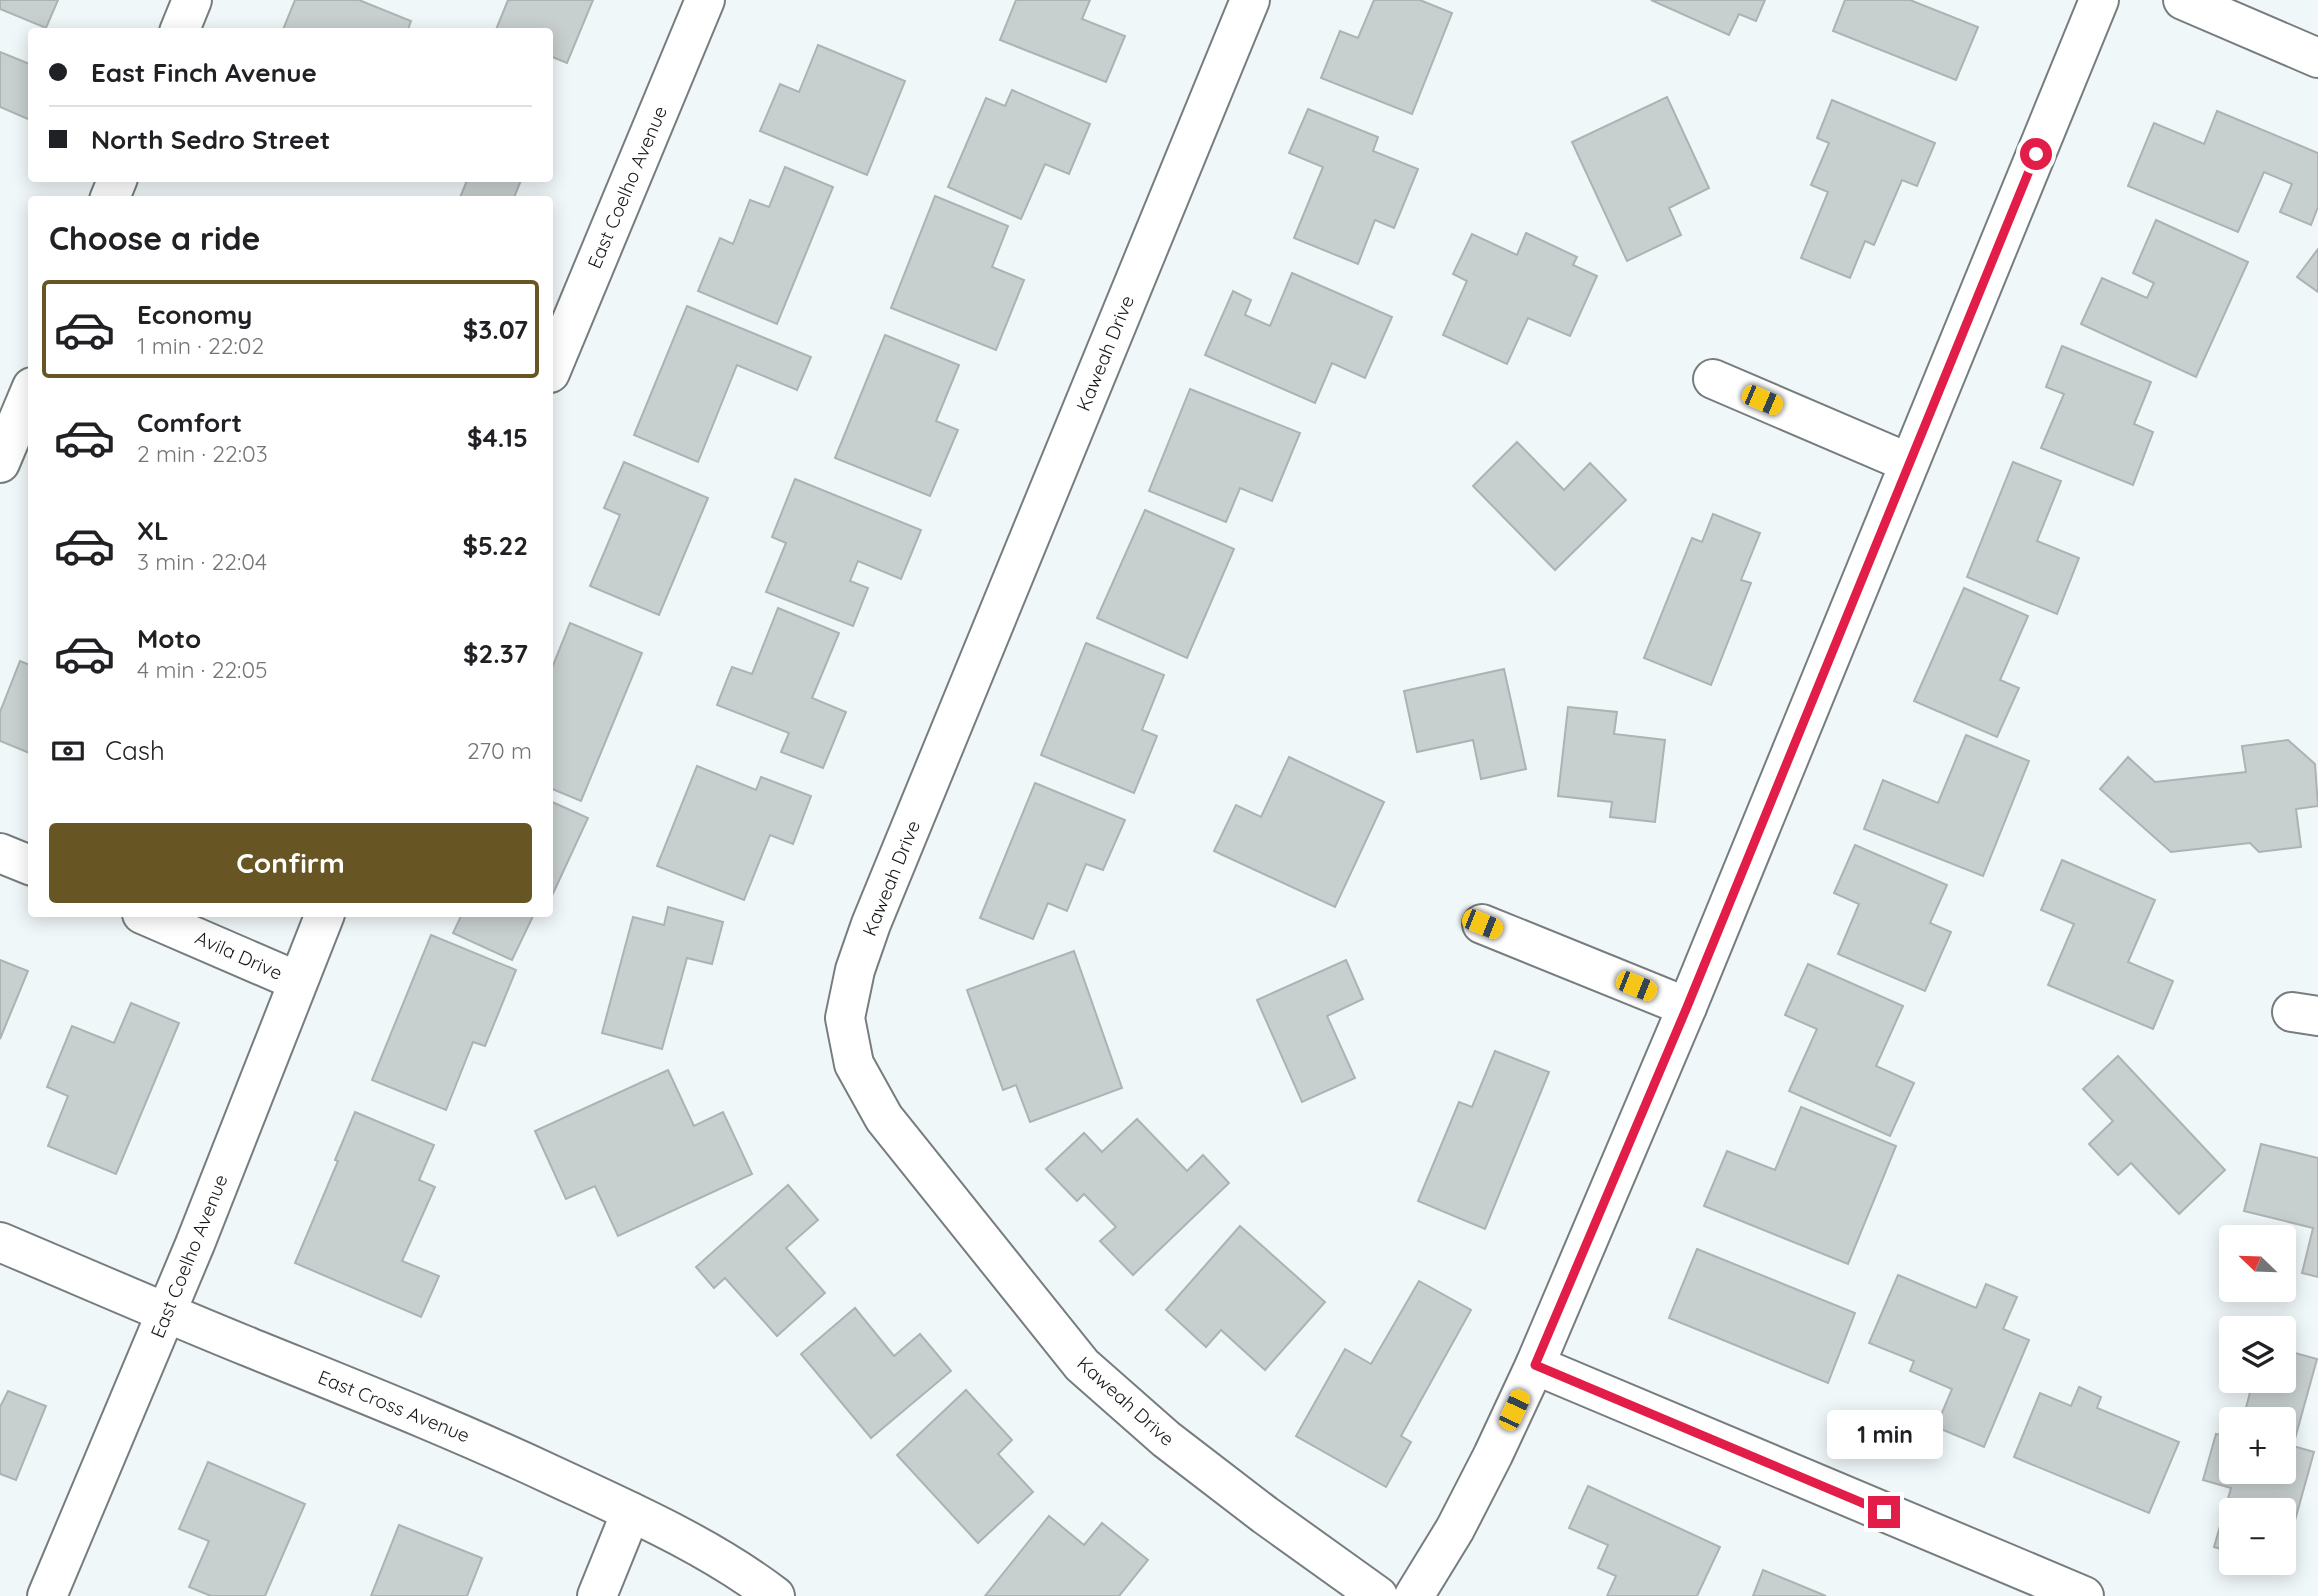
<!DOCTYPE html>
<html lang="en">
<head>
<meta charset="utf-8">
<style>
  :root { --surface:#fff; --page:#f2f2f2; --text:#202124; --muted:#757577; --line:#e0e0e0; --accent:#675523 }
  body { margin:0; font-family:Quicksand,sans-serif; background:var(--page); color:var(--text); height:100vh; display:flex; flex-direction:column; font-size:26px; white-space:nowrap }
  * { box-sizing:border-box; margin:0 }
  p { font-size:23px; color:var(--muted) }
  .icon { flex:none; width:38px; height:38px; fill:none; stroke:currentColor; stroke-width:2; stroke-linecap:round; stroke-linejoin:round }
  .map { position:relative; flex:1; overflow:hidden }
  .drawer { position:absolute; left:28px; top:196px; width:525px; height:721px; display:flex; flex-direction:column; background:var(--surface); border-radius:7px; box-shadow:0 4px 18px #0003 }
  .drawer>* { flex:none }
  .top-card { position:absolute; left:28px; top:28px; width:525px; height:154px; border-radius:7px; box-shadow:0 4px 18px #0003; display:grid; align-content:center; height:154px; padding:0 21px; background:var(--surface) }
  .needle { width:46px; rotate:293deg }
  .fabs { position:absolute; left:2219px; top:1225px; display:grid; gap:14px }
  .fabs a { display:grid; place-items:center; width:77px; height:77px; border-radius:7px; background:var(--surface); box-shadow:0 4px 18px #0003; font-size:35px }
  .end { position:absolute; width:32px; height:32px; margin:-16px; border:9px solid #e11d48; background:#fff; box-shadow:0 0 0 4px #fff }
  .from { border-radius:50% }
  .bubble { position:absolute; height:49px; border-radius:7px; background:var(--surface); box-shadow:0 4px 18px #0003; font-size:23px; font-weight:800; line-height:49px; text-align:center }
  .car { position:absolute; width:21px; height:42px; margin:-21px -10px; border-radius:9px; box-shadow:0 0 5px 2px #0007; background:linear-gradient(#f5c518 24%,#345 0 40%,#f5c518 0 76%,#345 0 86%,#f5c518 0) }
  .top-card b { display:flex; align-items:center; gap:24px; height:66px; font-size:26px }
  .top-card b+b { border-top:2px solid var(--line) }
  .top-card i { width:18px; height:18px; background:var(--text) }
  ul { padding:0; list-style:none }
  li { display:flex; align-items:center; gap:21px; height:98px; margin:0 14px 10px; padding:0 7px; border:4px solid transparent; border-radius:7px }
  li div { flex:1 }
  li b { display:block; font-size:26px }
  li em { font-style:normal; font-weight:800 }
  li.on { border-color:var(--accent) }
  li>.icon { width:63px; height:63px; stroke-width:1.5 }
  h2 { padding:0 21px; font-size:32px; line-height:84px }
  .pay { display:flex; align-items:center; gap:18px; height:77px; padding:0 21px; font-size:26px }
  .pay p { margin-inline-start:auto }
  .button { display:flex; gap:14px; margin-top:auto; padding:14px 21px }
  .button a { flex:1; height:80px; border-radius:7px; background:var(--accent); color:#fff; font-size:28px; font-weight:800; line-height:80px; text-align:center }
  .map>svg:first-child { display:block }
  .building { fill:#c8cfcf; stroke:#acb3b2; stroke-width:2 }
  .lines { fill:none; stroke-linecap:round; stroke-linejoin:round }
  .minor-casing { stroke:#777d7f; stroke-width:42 }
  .minor { stroke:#fff; stroke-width:38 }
  .route { stroke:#e11d48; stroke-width:9 }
  .labels { text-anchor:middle; stroke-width:6; stroke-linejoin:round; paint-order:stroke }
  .street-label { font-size:19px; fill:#161819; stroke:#fff }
</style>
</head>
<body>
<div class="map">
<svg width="2318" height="1596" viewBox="0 0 2318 1596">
  <rect width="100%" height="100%" fill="#f0f7f9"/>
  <!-- building -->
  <g class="building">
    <polygon points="0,0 58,0 46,28 0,9"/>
    <polygon points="295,0 359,0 411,21 407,32 282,32"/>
    <polygon points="508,0 593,0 567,63 550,56 550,32 495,32"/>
    <polygon points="1016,0 1090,0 1082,19 1125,36 1106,82 1000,40"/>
    <polygon points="1374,0 1420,0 1452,13 1412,114 1321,78 1340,31 1358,38"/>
    <polygon points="1651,0 1765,0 1756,21 1739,14 1729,35"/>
    <polygon points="1845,0 1910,0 1978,27 1956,80 1833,31"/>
    <polygon points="818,45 905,81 867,175 760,131 780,84 799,92"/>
    <polygon points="0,52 32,65 32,111 28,119 0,107"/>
    <polygon points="1012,90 1090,124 1069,174 1045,164 1021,219 948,187 986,98 1005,106"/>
    <polygon points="1667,97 1709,188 1669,208 1681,235 1627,261 1572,142"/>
    <polygon points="1832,100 1935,143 1917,186 1902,180 1874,245 1865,241 1850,278 1801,258 1828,192 1811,185 1829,143 1817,138"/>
    <polygon points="1308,109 1378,137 1373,151 1418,169 1394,228 1375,220 1358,264 1294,238 1323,167 1289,153"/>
    <polygon points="2217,111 2318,153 2318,207 2311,225 2280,212 2292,184 2264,172 2238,232 2128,186 2154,123 2204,144"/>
    <polygon points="785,167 833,187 777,324 698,291 720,238 733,244 750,200 769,207"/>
    <polygon points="468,178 522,178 513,200 459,200"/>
    <polygon points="935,196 1008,226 992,267 1024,280 996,350 891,308"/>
    <polygon points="2156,220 2248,262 2196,377 2081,324 2102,278 2147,298 2154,283 2133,273"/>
    <polygon points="1526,233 1577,257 1573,265 1597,276 1570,336 1528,318 1507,364 1443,335 1467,281 1453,274 1472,234 1517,255"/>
    <polygon points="2318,249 2318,292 2297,277"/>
    <polygon points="1292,273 1392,317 1365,378 1332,363 1315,403 1205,355 1233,291 1251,300 1245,315 1270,326"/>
    <polygon points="687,306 811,357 797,390 737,365 698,462 634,435"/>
    <polygon points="885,335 959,365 936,421 958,430 930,496 835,458"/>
    <polygon points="2062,346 2151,382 2134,424 2153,432 2133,485 2041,448 2064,394 2046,387"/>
    <polygon points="1190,389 1300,433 1272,501 1240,488 1226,522 1149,491"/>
    <polygon points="1517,442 1564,490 1590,463 1626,500 1555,570 1473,486"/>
    <polygon points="624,462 708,498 659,615 590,586 620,515 604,508"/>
    <polygon points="2013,462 2061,481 2037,541 2079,558 2057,614 1967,577"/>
    <polygon points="795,479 921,530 901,579 858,561 850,581 868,588 853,626 766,592 786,543 772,537"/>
    <polygon points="1145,510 1234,549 1187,658 1097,618"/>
    <polygon points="1713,514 1760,533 1741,580 1751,583 1711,685 1644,658 1692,538 1702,542"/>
    <polygon points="1964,588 2028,616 2000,680 2019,688 1997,737 1914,701"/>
    <polygon points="778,608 839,633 812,698 846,712 823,768 781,752 789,733 717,705 732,667 752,674"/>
    <polygon points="570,623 642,653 581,801 550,788 550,673"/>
    <polygon points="1086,643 1164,675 1142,730 1157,736 1134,793 1041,755"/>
    <polygon points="20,661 32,666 32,754 0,741 0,712"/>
    <polygon points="1504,669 1526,769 1481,779 1473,740 1417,752 1404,691"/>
    <polygon points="1568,707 1617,712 1614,734 1665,740 1655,822 1610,817 1612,802 1558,796"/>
    <polygon points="1966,735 2029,761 1983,876 1864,829 1883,780 1938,803"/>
    <polygon points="2288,740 2315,764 2318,806 2296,809 2301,847 2259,852 2250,843 2171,852 2100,789 2128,757 2155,782 2246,772 2242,746"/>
    <polygon points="1289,757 1384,802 1335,907 1214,851 1236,805 1261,817"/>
    <polygon points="697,766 756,790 761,777 811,796 793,844 770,835 744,900 657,866"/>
    <polygon points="1035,783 1125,820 1103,870 1086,864 1067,911 1048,903 1033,939 980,918"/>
    <polygon points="550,801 588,818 550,900"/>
    <polygon points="1855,845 1947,885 1930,923 1951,932 1925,991 1838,954 1859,904 1834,893"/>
    <polygon points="2062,860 2155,900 2128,962 2173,981 2153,1029 2048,985 2074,924 2041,910"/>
    <polygon points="668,907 723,922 712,964 687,958 662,1049 602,1033 633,917 664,925"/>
    <polygon points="462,914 534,914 512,960 453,933"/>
    <polygon points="431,935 516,970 485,1046 473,1042 446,1110 372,1080"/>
    <polygon points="1074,951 1122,1088 1030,1122 1016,1085 1003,1090 967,990"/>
    <polygon points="0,960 28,971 0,1039"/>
    <polygon points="1346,960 1363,999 1327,1016 1355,1078 1302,1102 1257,1000"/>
    <polygon points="1808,964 1903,1006 1876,1066 1914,1083 1890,1136 1789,1091 1817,1029 1785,1015"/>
    <polygon points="131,1003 179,1023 116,1174 48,1146 68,1096 47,1087 72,1026 114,1043"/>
    <polygon points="1495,1051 1549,1072 1485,1229 1418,1201 1459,1102 1472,1107"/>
    <polygon points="2118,1056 2225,1170 2179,1214 2131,1163 2118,1175 2089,1144 2113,1121 2083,1089"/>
    <polygon points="668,1070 694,1126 723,1112 752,1174 618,1236 595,1186 566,1199 535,1131"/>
    <polygon points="1801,1107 1896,1146 1848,1264 1704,1206 1727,1151 1775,1170"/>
    <polygon points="355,1112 434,1145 419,1180 435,1187 402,1261 439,1276 421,1317 295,1263 338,1161 335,1160"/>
    <polygon points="1137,1119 1187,1171 1203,1155 1229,1183 1133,1275 1100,1241 1116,1227 1084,1194 1077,1201 1046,1169 1084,1133 1102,1152"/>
    <polygon points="2261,1144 2318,1158 2318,1277 2302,1273 2313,1228 2244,1211"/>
    <polygon points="788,1185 818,1220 786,1248 825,1293 777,1336 725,1278 714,1288 696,1267"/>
    <polygon points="1240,1226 1325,1302 1265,1370 1221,1330 1206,1347 1166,1310"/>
    <polygon points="1697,1249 1855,1313 1828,1383 1669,1318"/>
    <polygon points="1898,1275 1976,1308 1986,1284 2017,1297 2003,1329 2029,1340 1984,1447 1936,1427 1952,1389 1910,1371 1914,1361 1869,1343"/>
    <polygon points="1419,1281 1471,1310 1401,1436 1411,1442 1386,1487 1296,1436 1345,1349 1371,1364"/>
    <polygon points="855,1308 894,1356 920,1334 951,1371 871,1438 801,1354"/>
    <polygon points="2284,1350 2317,1359 2293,1446 2314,1452 2284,1560 2284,1510 2231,1510 2231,1552 2214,1547 2231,1488 2203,1480 2216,1434 2231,1437 2231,1472 2284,1472 2284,1419 2243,1419 2253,1381 2284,1381"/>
    <polygon points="2079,1387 2101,1397 2097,1408 2179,1442 2149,1513 2014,1457 2040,1393 2071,1406"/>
    <polygon points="966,1390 1012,1440 998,1454 1033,1492 978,1543 897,1455"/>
    <polygon points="8,1391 46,1406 16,1480 0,1474 0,1407"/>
    <polygon points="208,1462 305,1504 265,1596 211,1596 189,1587 209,1541 179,1529"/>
    <polygon points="1588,1486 1720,1547 1697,1596 1607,1596 1616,1576 1598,1568 1608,1545 1569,1528"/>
    <polygon points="1049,1516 1084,1545 1102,1523 1148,1560 1119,1596 985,1596"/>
    <polygon points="399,1525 482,1558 467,1596 371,1596"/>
    <polygon points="1763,1570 1826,1596 1753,1596"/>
  </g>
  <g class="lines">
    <defs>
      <g id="minor">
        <polyline points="1250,0 871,924 855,970 845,1018 854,1064 884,1118 1082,1365 1166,1439 1265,1515 1378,1596"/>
        <polyline points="2183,0 2318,58"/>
        <polyline points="179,32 192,0"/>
        <polyline points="109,200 118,178"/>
        <polyline points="550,373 705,0"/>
        <polyline points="1713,379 1909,463"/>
        <polyline points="0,463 32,387"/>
        <polyline points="0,853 32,866"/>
        <polyline points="142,914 297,981"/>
        <polyline points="1482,924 1687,1007"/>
        <polyline points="2292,1012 2318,1016"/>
        <path d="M0,1242C83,1277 165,1313 249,1347C350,1388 452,1428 552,1475C627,1510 708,1545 775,1596"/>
        <polyline points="1535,1365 2084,1596"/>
        <polyline points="47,1596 195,1244 325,914"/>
        <polyline points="597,1596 631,1512"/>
        <polyline points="1414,1596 1455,1529 1493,1455 1535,1365 1687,1007 2099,0"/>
      </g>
    </defs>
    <!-- minor casing -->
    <use href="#minor" class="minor-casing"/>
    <!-- minor -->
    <use href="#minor" class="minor"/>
  </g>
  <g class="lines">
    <!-- route -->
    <polyline class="route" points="1884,1512 1535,1365 1687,1007 2036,154"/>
  </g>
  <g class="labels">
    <!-- street labels -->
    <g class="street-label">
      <text transform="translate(627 187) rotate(-67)" y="7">East Coelho Avenue</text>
      <text transform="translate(1105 353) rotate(-68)" y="7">Kaweah Drive</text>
      <text transform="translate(891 878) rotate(-68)" y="7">Kaweah Drive</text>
      <text transform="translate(239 955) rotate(24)" y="7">Avila Drive</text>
      <text transform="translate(189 1256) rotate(-68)" y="7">East Coelho Avenue</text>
      <text transform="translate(1126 1401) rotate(42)" y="7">Kaweah Drive</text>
      <text transform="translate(394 1406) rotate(22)" y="7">East Cross Avenue</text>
    </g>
  </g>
</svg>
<div class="fabs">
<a><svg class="needle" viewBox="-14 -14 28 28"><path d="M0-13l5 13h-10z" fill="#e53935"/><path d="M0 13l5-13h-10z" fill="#757577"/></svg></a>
<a><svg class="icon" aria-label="layers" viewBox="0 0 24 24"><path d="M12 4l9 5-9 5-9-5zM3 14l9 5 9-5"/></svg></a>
<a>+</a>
<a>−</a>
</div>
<i class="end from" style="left:2036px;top:154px"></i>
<i class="end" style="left:1884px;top:1512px"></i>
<div class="bubble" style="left:1827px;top:1410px;width:116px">1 min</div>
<i class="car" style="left:1762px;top:400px;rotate:113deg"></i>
<i class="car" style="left:1482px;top:924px;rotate:112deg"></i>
<i class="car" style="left:1636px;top:986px;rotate:112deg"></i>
<i class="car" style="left:1514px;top:1410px;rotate:25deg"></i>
<div class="top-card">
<b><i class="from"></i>East Finch Avenue</b>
<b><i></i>North Sedro Street</b>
</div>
<section class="drawer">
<h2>Choose a ride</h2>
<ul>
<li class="on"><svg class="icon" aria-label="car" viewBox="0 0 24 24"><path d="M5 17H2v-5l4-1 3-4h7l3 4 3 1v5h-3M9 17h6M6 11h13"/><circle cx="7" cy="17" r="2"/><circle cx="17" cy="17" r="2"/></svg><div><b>Economy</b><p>1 min · 22:02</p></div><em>$3.07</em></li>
<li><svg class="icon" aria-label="car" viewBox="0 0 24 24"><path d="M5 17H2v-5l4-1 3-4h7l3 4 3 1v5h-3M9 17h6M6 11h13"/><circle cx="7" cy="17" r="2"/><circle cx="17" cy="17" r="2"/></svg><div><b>Comfort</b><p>2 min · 22:03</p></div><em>$4.15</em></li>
<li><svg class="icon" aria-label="car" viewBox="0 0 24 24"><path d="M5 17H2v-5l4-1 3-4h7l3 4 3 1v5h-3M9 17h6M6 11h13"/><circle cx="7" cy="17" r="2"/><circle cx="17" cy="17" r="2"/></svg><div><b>XL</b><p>3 min · 22:04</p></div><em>$5.22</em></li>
<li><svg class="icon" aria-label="car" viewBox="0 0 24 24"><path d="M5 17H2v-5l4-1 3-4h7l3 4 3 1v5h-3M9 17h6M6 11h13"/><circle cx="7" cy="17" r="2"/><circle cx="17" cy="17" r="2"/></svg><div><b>Moto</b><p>4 min · 22:05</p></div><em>$2.37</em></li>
</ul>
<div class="pay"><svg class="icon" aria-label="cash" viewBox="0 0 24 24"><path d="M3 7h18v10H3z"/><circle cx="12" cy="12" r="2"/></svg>Cash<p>270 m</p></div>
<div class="button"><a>Confirm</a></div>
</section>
</div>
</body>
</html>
